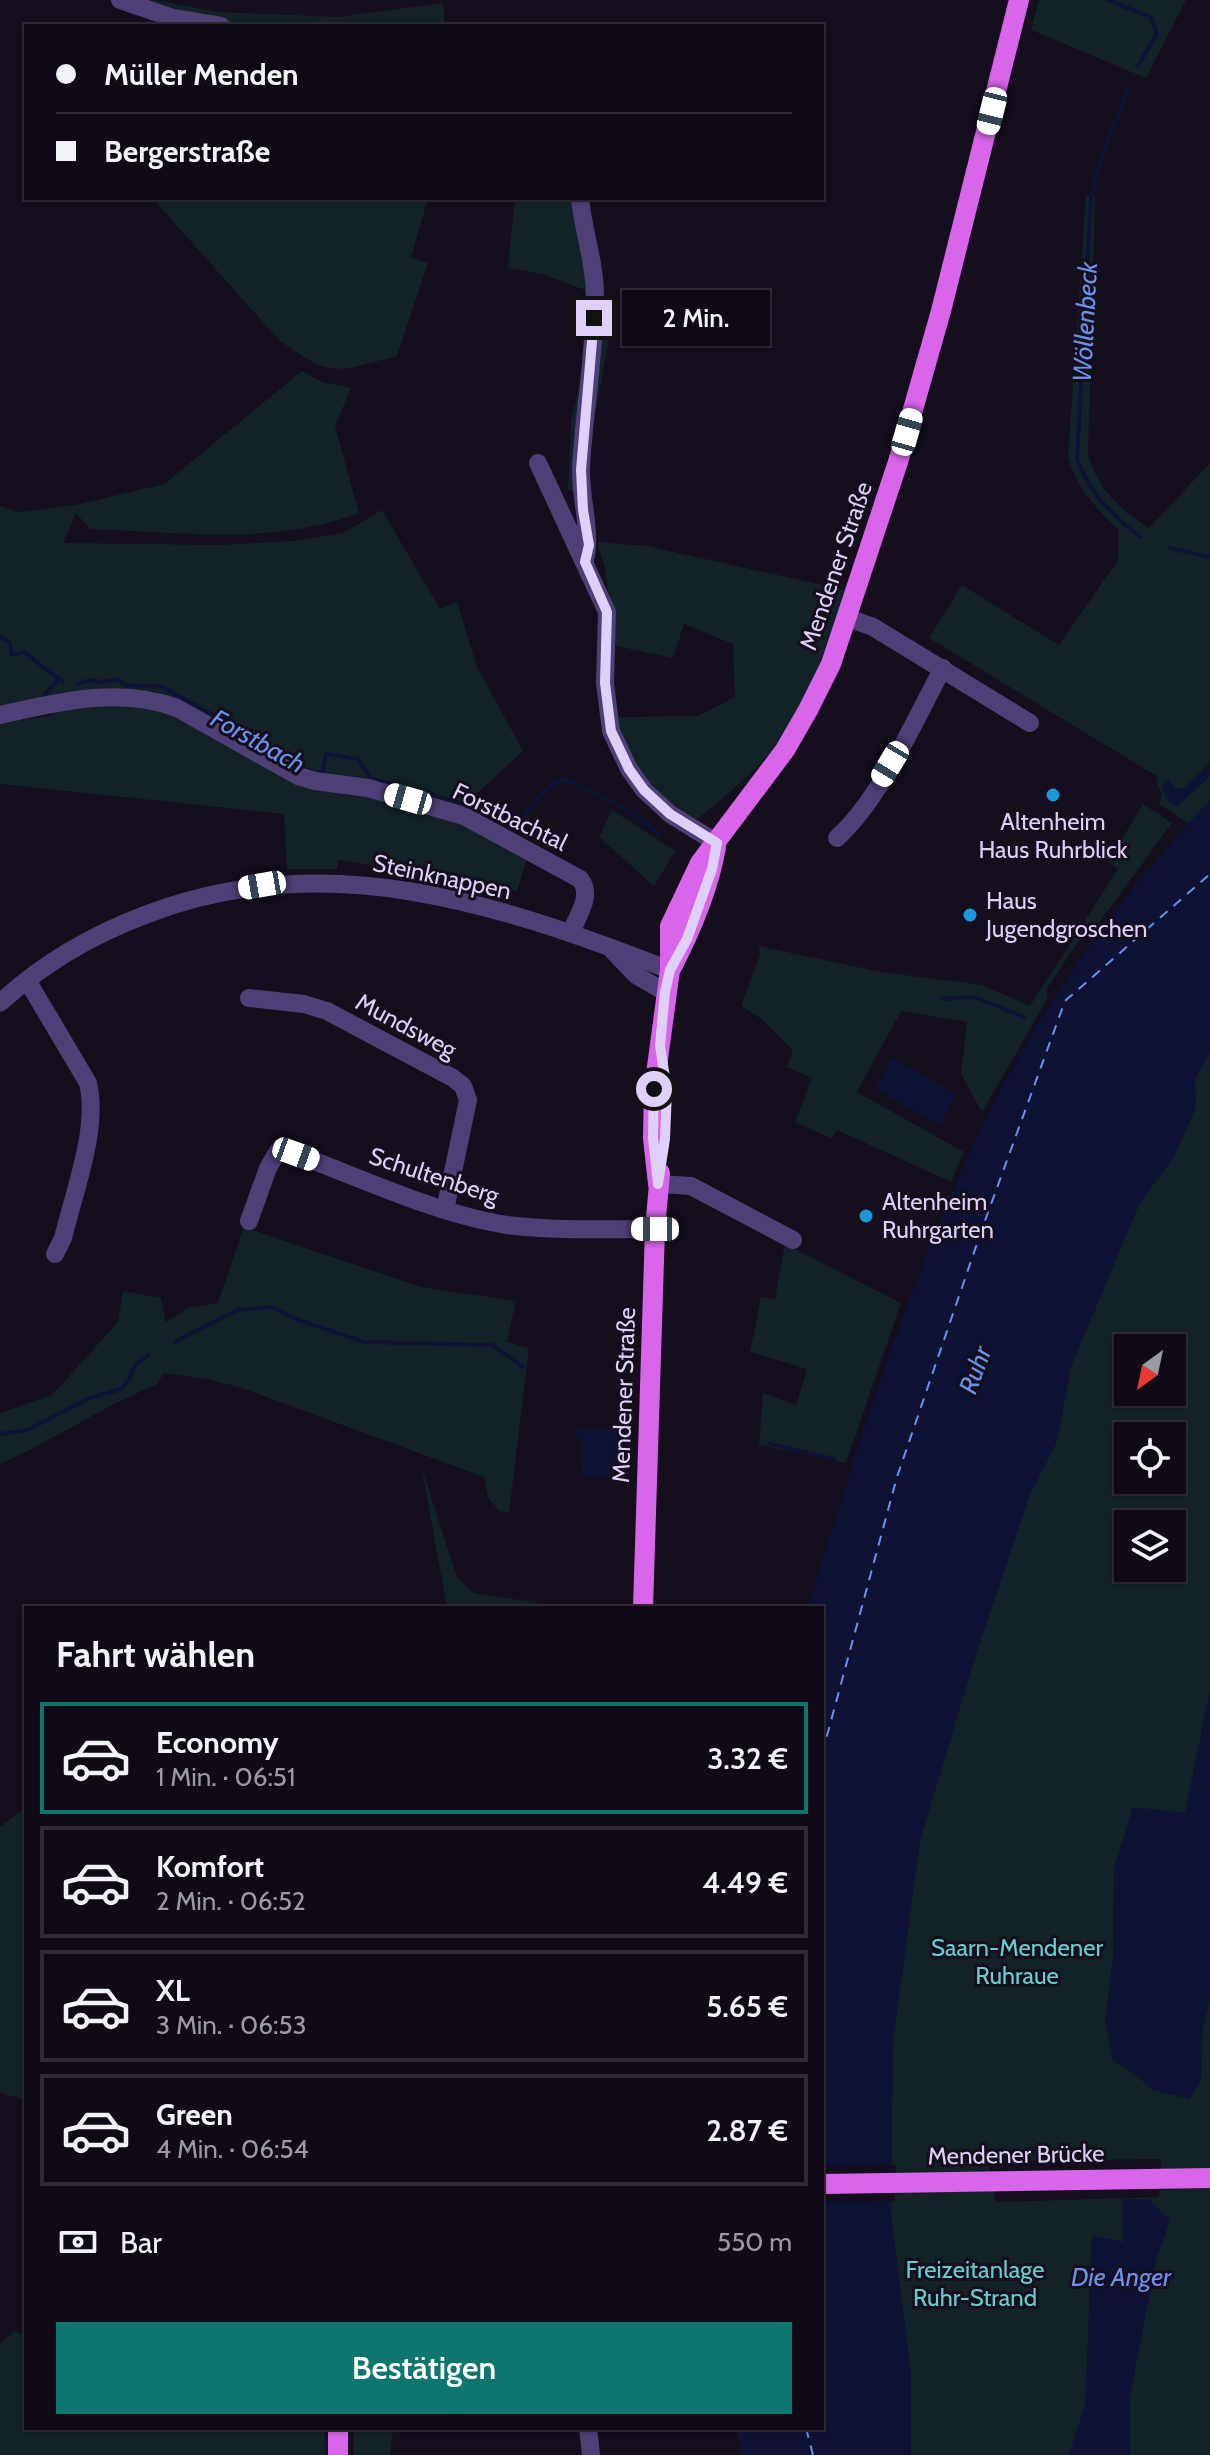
<!DOCTYPE html>
<html lang="de">
<head>
<meta charset="utf-8">
<style>
  :root { --surface:#0f0a16; --page:#18131f; --text:#f1f3f6; --muted:#9b9aa1; --line:#2f2b35; --accent:#0f766e }
  body { margin:0; font-family:Cabin,sans-serif; background:var(--page); color:var(--text); height:100vh; display:flex; flex-direction:column; font-size:30px; white-space:nowrap }
  * { box-sizing:border-box; margin:0 }
  p { font-size:26px; color:var(--muted) }
  .icon { flex:none; width:44px; height:44px; fill:none; stroke:currentColor; stroke-width:2; stroke-linecap:round; stroke-linejoin:round }
  .map { position:relative; flex:1; overflow:hidden }
  .side { position:absolute; left:24px; top:1606px; width:800px; height:824px; display:flex; flex-direction:column; background:var(--surface); border-radius:0px; box-shadow:0 2px 6px #0004,0 0 0 2px var(--line) }
  .side>* { flex:none }
  .hud { position:absolute; left:24px; top:24px; width:800px; height:176px; border-radius:0px; box-shadow:0 2px 6px #0004,0 0 0 2px var(--line); display:grid; align-content:center; height:176px; padding:0 32px; background:var(--surface) }
  .needle { width:52px; rotate:213deg }
  .controls { position:absolute; left:1114px; top:1334px; display:grid; gap:16px }
  .controls a { display:grid; place-items:center; width:72px; height:72px; border-radius:0px; background:var(--surface); box-shadow:0 2px 6px #0004,0 0 0 2px var(--line); font-size:40px }
  .end { position:absolute; width:36px; height:36px; margin:-18px; border:10px solid #dfd0f9; background:#111; box-shadow:0 0 0 4px #111 }
  .from { border-radius:50% }
  .bubble { position:absolute; height:56px; border-radius:0px; background:var(--surface); box-shadow:0 2px 6px #0004,0 0 0 2px var(--line); font-size:26px; font-weight:600; line-height:56px; text-align:center }
  .car { position:absolute; width:24px; height:48px; margin:-24px -12px; border-radius:10px; box-shadow:0 0 6px 2px #0007; background:linear-gradient(#fff 24%,#345 0 40%,#fff 0 76%,#345 0 86%,#fff 0) }
  .hud b { display:flex; align-items:center; gap:28px; height:76px; font-size:30px }
  .hud b+b { border-top:2px solid var(--line) }
  .hud i { width:20px; height:20px; background:var(--text) }
  ul { padding:0; list-style:none }
  li { display:flex; align-items:center; gap:24px; height:112px; margin:0 16px 12px; padding:0 16px; border:4px solid var(--line); border-radius:0px }
  li div { flex:1 }
  li b { display:block; font-size:30px }
  li em { font-style:normal; font-weight:600 }
  li.current { border-color:var(--accent) }
  li>.icon { width:72px; height:72px; stroke-width:1.5 }
  h2 { padding:0 32px; font-size:36px; line-height:96px }
  .pay { display:flex; align-items:center; gap:20px; height:88px; padding:0 32px; font-size:30px }
  .pay p { margin-inline-start:auto }
  .cta { display:flex; gap:16px; margin-top:auto; padding:16px 32px }
  .cta a { flex:1; height:92px; border-radius:0px; background:var(--accent); color:#fff; font-size:32px; font-weight:600; line-height:92px; text-align:center }
  .map>svg:first-child { display:block }
  .green { fill:#122226; fill-rule:evenodd }
  .water { fill:#0e1335 }
  .pier { fill:#140e1d }
  .lines { fill:none; stroke-linecap:round; stroke-linejoin:round }
  .stream { stroke:#0e1335; stroke-width:4 }
  .ferry { stroke:#6b91ec; stroke-width:2; stroke-dasharray:10 8; stroke-linecap:butt }
  .minor { stroke:#4e3f76; stroke-width:18 }
  .major { stroke:#d965eb; stroke-width:20 }
  .route { stroke:#dfd0f9; stroke-width:10 }
  .poi-dot { fill:#1c98d9; stroke:#140e1d; stroke-width:3 }
  .labels { text-anchor:middle; stroke-width:6; stroke-linejoin:round; paint-order:stroke }
  .street-label { font-size:24px; fill:#dfd0f9; stroke:#140e1d }
  .poi-label { font-size:24px; fill:#dfd0f9; stroke:#140e1d; text-anchor:start }
  .park-label { font-size:24px; fill:#66cfce; stroke:#140e1d }
  .water-label { font-size:26px; font-style:italic; fill:#6b91ec; stroke:#140e1d }
</style>
</head>
<body>
<div class="map">
<svg width="1210" height="2455" viewBox="0 0 1210 2455">
  <rect width="100%" height="100%" fill="#140e1d"/>
  <!-- green -->
  <g class="green">
    <polygon points="113,0 155,0 218,12 338,17 443,3 445,26 167,26 112,5"/>
    <polygon points="1039,0 1186,0 1146,78 1031,30"/>
    <path d="M1086,195L1095,197L1088,454C1098,490 1119,508 1149,528L1210,463V838L1159,804L1162,794L1156,781L1158,777L929,638L962,585L1059,645L1118,560L1119,530C1095,508 1078,489 1068,458Z"/>
    <path d="M152,198H428L411,258L428,263L397,356C335,372 331,379 278,339Z"/>
    <polygon points="515,198 587,198 602,271 608,343 591,440 587,493 568,490 571,420 586,361 585,290 543,274 508,268"/>
    <path d="M302,371L322,382L351,388L335,426L359,513C276,546 178,532 90,529L76,513L63,543L221,545L294,541L343,533L382,510L440,609L457,601L477,667L523,751L454,815L527,858L517,891L461,878L338,860L337,869H287L284,814L0,784V506L18,512L76,505L164,484ZM156,691L158,705L73,703L49,716L13,721L70,693Z"/>
    <path d="M597,542L647,546L845,590C825,652 806,717 759,765C739,786 716,803 694,822L686,819L632,765L621,739L618,717L698,716L735,697L733,644L684,624L673,658L616,646L605,569Z"/>
    <polygon points="1143,804 1172,823 1088,938 1082,936 1046,990 1048,998 982,1112 961,1074 967,1022 901,1011 857,1092 964,1152 951,1182 837,1130 832,1139 795,1122 812,1078 787,1067 793,1050 763,1020 741,1006 760,955 759,946 881,972 983,985 1030,1006 1118,869 1108,862"/>
    <polygon points="612,810 675,851 654,886 599,837"/>
    <path d="M1210,938V2455H911V2376L891,2215L892,2163L822,1905ZM1128,1348H1172V1392H1128ZM1128,1436H1172V1480H1128ZM1128,1524H1172V1568H1128ZM1161,2159L1159,2197L996,2202L988,2161Z"/>
    <polygon points="244,1227 421,1287 516,1301 507,1342 529,1348 509,1513 499,1511 488,1497 484,1477 242,1388 208,1379 164,1373 157,1384 110,1406 30,1450 0,1464 0,1413 52,1395 118,1322 123,1291 161,1298 166,1322 188,1308 218,1303"/>
    <polygon points="785,1244 901,1303 846,1463 759,1445 763,1393 796,1405 807,1369 750,1352 761,1297 775,1299"/>
    <polygon points="421,1465 457,1578 474,1593 538,1603 538,1608 447,1608"/>
    <polygon points="19,1812 26,1812 26,2100 0,2093 0,1827"/>
    <polygon points="14,2331 26,2337 26,2428 324,2428 326,2455 0,2455 0,2344"/>
    <polygon points="354,2428 393,2428 390,2455 353,2455"/>
  </g>
  <!-- water -->
  <g class="water">
    <polygon points="1210,762 1210,776 1177,807 1168,801 1161,786 1168,779 1175,788 1185,788"/>
    <path d="M1210,800V1053L1195,1079L1196,1107L1175,1155L1139,1205L1071,1367L1057,1442L1030,1495L978,1648L920,1841L893,2043L891,2215L911,2376V2455H742L736,2428H822V1608H809L813,1592C856,1450 902,1306 962,1170C1020,1037 1110,905 1210,800Z"/>
    <polygon points="893,1058 957,1094 940,1125 875,1089"/>
    <polygon points="577,1429 631,1430 630,1475 610,1479 604,1476 582,1477 581,1440 574,1435"/>
    <polygon points="1210,1689 1210,2000 1203,2027 1201,2081 1189,2099 1152,2090 1136,2075 1113,2061 1105,2023 1113,1956 1114,1868 1133,1807 1185,1813"/>
    <polygon points="1122,2199 1149,2199 1170,2220 1156,2261 1130,2396 1130,2455 1069,2455 1085,2404 1092,2235 1123,2242"/>
  </g>
  <!-- pier -->
  <polygon class="pier" points="896,2165 895,2201 822,2202 822,2166"/>
  <g class="lines">
    <!-- stream -->
    <g class="stream">
      <polyline points="1107,0 1151,17 1157,34 1138,66"/>
      <path d="M1128,89L1100,161L1091,198L1077,460C1092,496 1110,513 1140,537"/>
      <polyline points="1169,548 1210,557"/>
      <polyline points="0,637 10,643 12,655 24,652 63,682"/>
      <polyline points="77,684 90,680 101,682 116,679 126,685 162,687 263,742 309,771 322,773 326,754 358,759 371,779 466,805 487,818"/>
      <polyline points="44,699 45,694 60,678"/>
      <path d="M508,832L515,831C527,811 542,789 563,779C595,793 633,809 658,834"/>
      <polyline points="942,999 974,997 1024,1017"/>
      <polyline points="175,1342 238,1310 271,1307 301,1321 364,1342 492,1345 523,1367"/>
      <polyline points="0,1434 28,1430 87,1399 121,1389 130,1378 135,1365 148,1355"/>
      <polyline points="770,1444 834,1459"/>
    </g>
    <!-- ferry -->
    <g class="ferry">
      <polyline points="822,1754 897,1477 982,1229 1065,1001 1210,874"/>
      <polyline points="806,2428 813,2455"/>
    </g>
    <!-- minor -->
    <g class="minor">
      <polyline points="120,0 173,18 221,26"/>
      <path d="M580,198C583,231 595,262 595,296C595,354 584,411 581,468C580,499 592,531 585,560"/>
      <polyline points="538,463 607,612 605,683 611,731 629,769 644,790 670,814 717,843"/>
      <polyline points="848,618 873,627 1030,723"/>
      <path d="M0,715C58,702 120,686 177,708L298,776L315,781L368,788L464,816L580,879C593,895 578,915 571,932"/>
      <path d="M837,838C881,798 914,721 943,668"/>
      <polyline points="613,951 636,975 665,992"/>
      <path d="M27,980L88,1083C99,1128 74,1192 63,1238L55,1254"/>
      <polyline points="249,998 304,1004 327,1011 453,1078 463,1086 468,1100 445,1210"/>
      <path d="M0,1003C42,964 92,935 145,915C324,845 500,904 670,970"/>
      <polyline points="658,1184 691,1186 793,1240"/>
      <path d="M249,1221L268,1168L278,1151L296,1154C361,1178 439,1215 507,1225C556,1231 606,1229 655,1229"/>
      <polyline points="588,2428 591,2455"/>
    </g>
    <!-- major -->
    <g class="major">
      <path d="M672,967C691,930 709,888 716,847"/>
      <polyline points="658,1184 653,1138 654,1089 670,970 670,926 700,863 785,750 808,710 831,664 898,462 941,311 1019,0"/>
      <polyline points="643,1608 655,1229 660,1173"/>
      <polyline points="822,2184 1210,2178"/>
      <polyline points="338,2428 338,2455"/>
    </g>
  </g>
  <g class="lines">
    <!-- route -->
    <polyline class="route" points="594,318 581,470 583,510 589,545 585,562 607,612 605,683 611,731 629,769 644,790 670,814 717,843 712,869 687,939 670,970 665,992 660,1046 667,1090 665,1139 658,1184 653,1138 654,1089"/>
  </g>
  <!-- markers -->
  <g class="poi-dot">
    <circle cx="1053" cy="795" r="8"/>
    <circle cx="970" cy="915" r="8"/>
    <circle cx="866" cy="1216" r="8"/>
  </g>
  <g class="labels">
    <!-- street labels -->
    <g class="street-label">
      <text transform="translate(836 566) rotate(-71)" y="8">Mendener Straße</text>
      <text transform="translate(510 817) rotate(26)" y="8">Forstbachtal</text>
      <text transform="translate(442 877) rotate(12)" y="8">Steinknappen</text>
      <text transform="translate(406 1026) rotate(28)" y="8">Mundsweg</text>
      <text transform="translate(434 1176) rotate(18)" y="8">Schultenberg</text>
      <text transform="translate(624 1395) rotate(-88)" y="8">Mendener Straße</text>
      <text transform="translate(1016 2155) rotate(-1)" y="8">Mendener Brücke</text>
    </g>
    <!-- poi labels -->
    <g class="poi-label">
      <text x="1053" y="830" text-anchor="middle">Altenheim<tspan x="1053" dy="28">Haus Ruhrblick</tspan></text>
      <text x="986" y="909">Haus<tspan x="986" dy="28">Jugendgroschen</tspan></text>
      <text x="882" y="1210">Altenheim<tspan x="882" dy="28">Ruhrgarten</tspan></text>
    </g>
    <!-- park labels -->
    <g class="park-label">
      <text x="1017" y="1956">Saarn-Mendener<tspan x="1017" dy="28">Ruhraue</tspan></text>
      <text x="975" y="2278">Freizeitanlage<tspan x="975" dy="28">Ruhr-Strand</tspan></text>
    </g>
    <!-- water labels -->
    <g class="water-label">
      <text transform="translate(1085 322) rotate(-87)" y="9">Wöllenbeck</text>
      <text transform="translate(258 741) rotate(29)" y="9">Forstbach</text>
      <text transform="translate(975 1370) rotate(-70)" y="9">Ruhr</text>
      <text x="1121" y="2286">Die Anger</text>
    </g>
  </g>
</svg>
<div class="controls">
<a><svg class="needle" viewBox="-14 -14 28 28"><path d="M0-13l5 13h-10z" fill="#e53935"/><path d="M0 13l5-13h-10z" fill="#9b9aa1"/></svg></a>
<a><svg class="icon" aria-label="locate" viewBox="0 0 24 24"><circle cx="12" cy="12" r="6"/><path d="M12 2v4M12 18v4M2 12h4M18 12h4"/></svg></a>
<a><svg class="icon" aria-label="layers" viewBox="0 0 24 24"><path d="M12 4l9 5-9 5-9-5zM3 14l9 5 9-5"/></svg></a>
</div>
<i class="end from" style="left:654px;top:1089px"></i>
<i class="end" style="left:594px;top:318px"></i>
<div class="bubble" style="left:622px;top:290px;width:148px">2 Min.</div>
<i class="car" style="left:992px;top:111px;rotate:194deg"></i>
<i class="car" style="left:907px;top:432px;rotate:16deg"></i>
<i class="car" style="left:890px;top:764px;rotate:211deg"></i>
<i class="car" style="left:408px;top:799px;rotate:286deg"></i>
<i class="car" style="left:262px;top:885px;rotate:260deg"></i>
<i class="car" style="left:296px;top:1154px;rotate:110deg"></i>
<i class="car" style="left:655px;top:1229px;rotate:270deg"></i>
<div class="hud">
<b><i class="from"></i>Müller Menden</b>
<b><i></i>Bergerstraße</b>
</div>
<section class="side">
<h2>Fahrt wählen</h2>
<ul>
<li class="current"><svg class="icon" aria-label="car" viewBox="0 0 24 24"><path d="M5 17H2v-5l4-1 3-4h7l3 4 3 1v5h-3M9 17h6M6 11h13"/><circle cx="7" cy="17" r="2"/><circle cx="17" cy="17" r="2"/></svg><div><b>Economy</b><p>1 Min. · 06:51</p></div><em>3.32 €</em></li>
<li><svg class="icon" aria-label="car" viewBox="0 0 24 24"><path d="M5 17H2v-5l4-1 3-4h7l3 4 3 1v5h-3M9 17h6M6 11h13"/><circle cx="7" cy="17" r="2"/><circle cx="17" cy="17" r="2"/></svg><div><b>Komfort</b><p>2 Min. · 06:52</p></div><em>4.49 €</em></li>
<li><svg class="icon" aria-label="car" viewBox="0 0 24 24"><path d="M5 17H2v-5l4-1 3-4h7l3 4 3 1v5h-3M9 17h6M6 11h13"/><circle cx="7" cy="17" r="2"/><circle cx="17" cy="17" r="2"/></svg><div><b>XL</b><p>3 Min. · 06:53</p></div><em>5.65 €</em></li>
<li><svg class="icon" aria-label="car" viewBox="0 0 24 24"><path d="M5 17H2v-5l4-1 3-4h7l3 4 3 1v5h-3M9 17h6M6 11h13"/><circle cx="7" cy="17" r="2"/><circle cx="17" cy="17" r="2"/></svg><div><b>Green</b><p>4 Min. · 06:54</p></div><em>2.87 €</em></li>
</ul>
<div class="pay"><svg class="icon" aria-label="cash" viewBox="0 0 24 24"><path d="M3 7h18v10H3z"/><circle cx="12" cy="12" r="2"/></svg>Bar<p>550 m</p></div>
<div class="cta"><a>Bestätigen</a></div>
</section>
</div>
</body>
</html>
